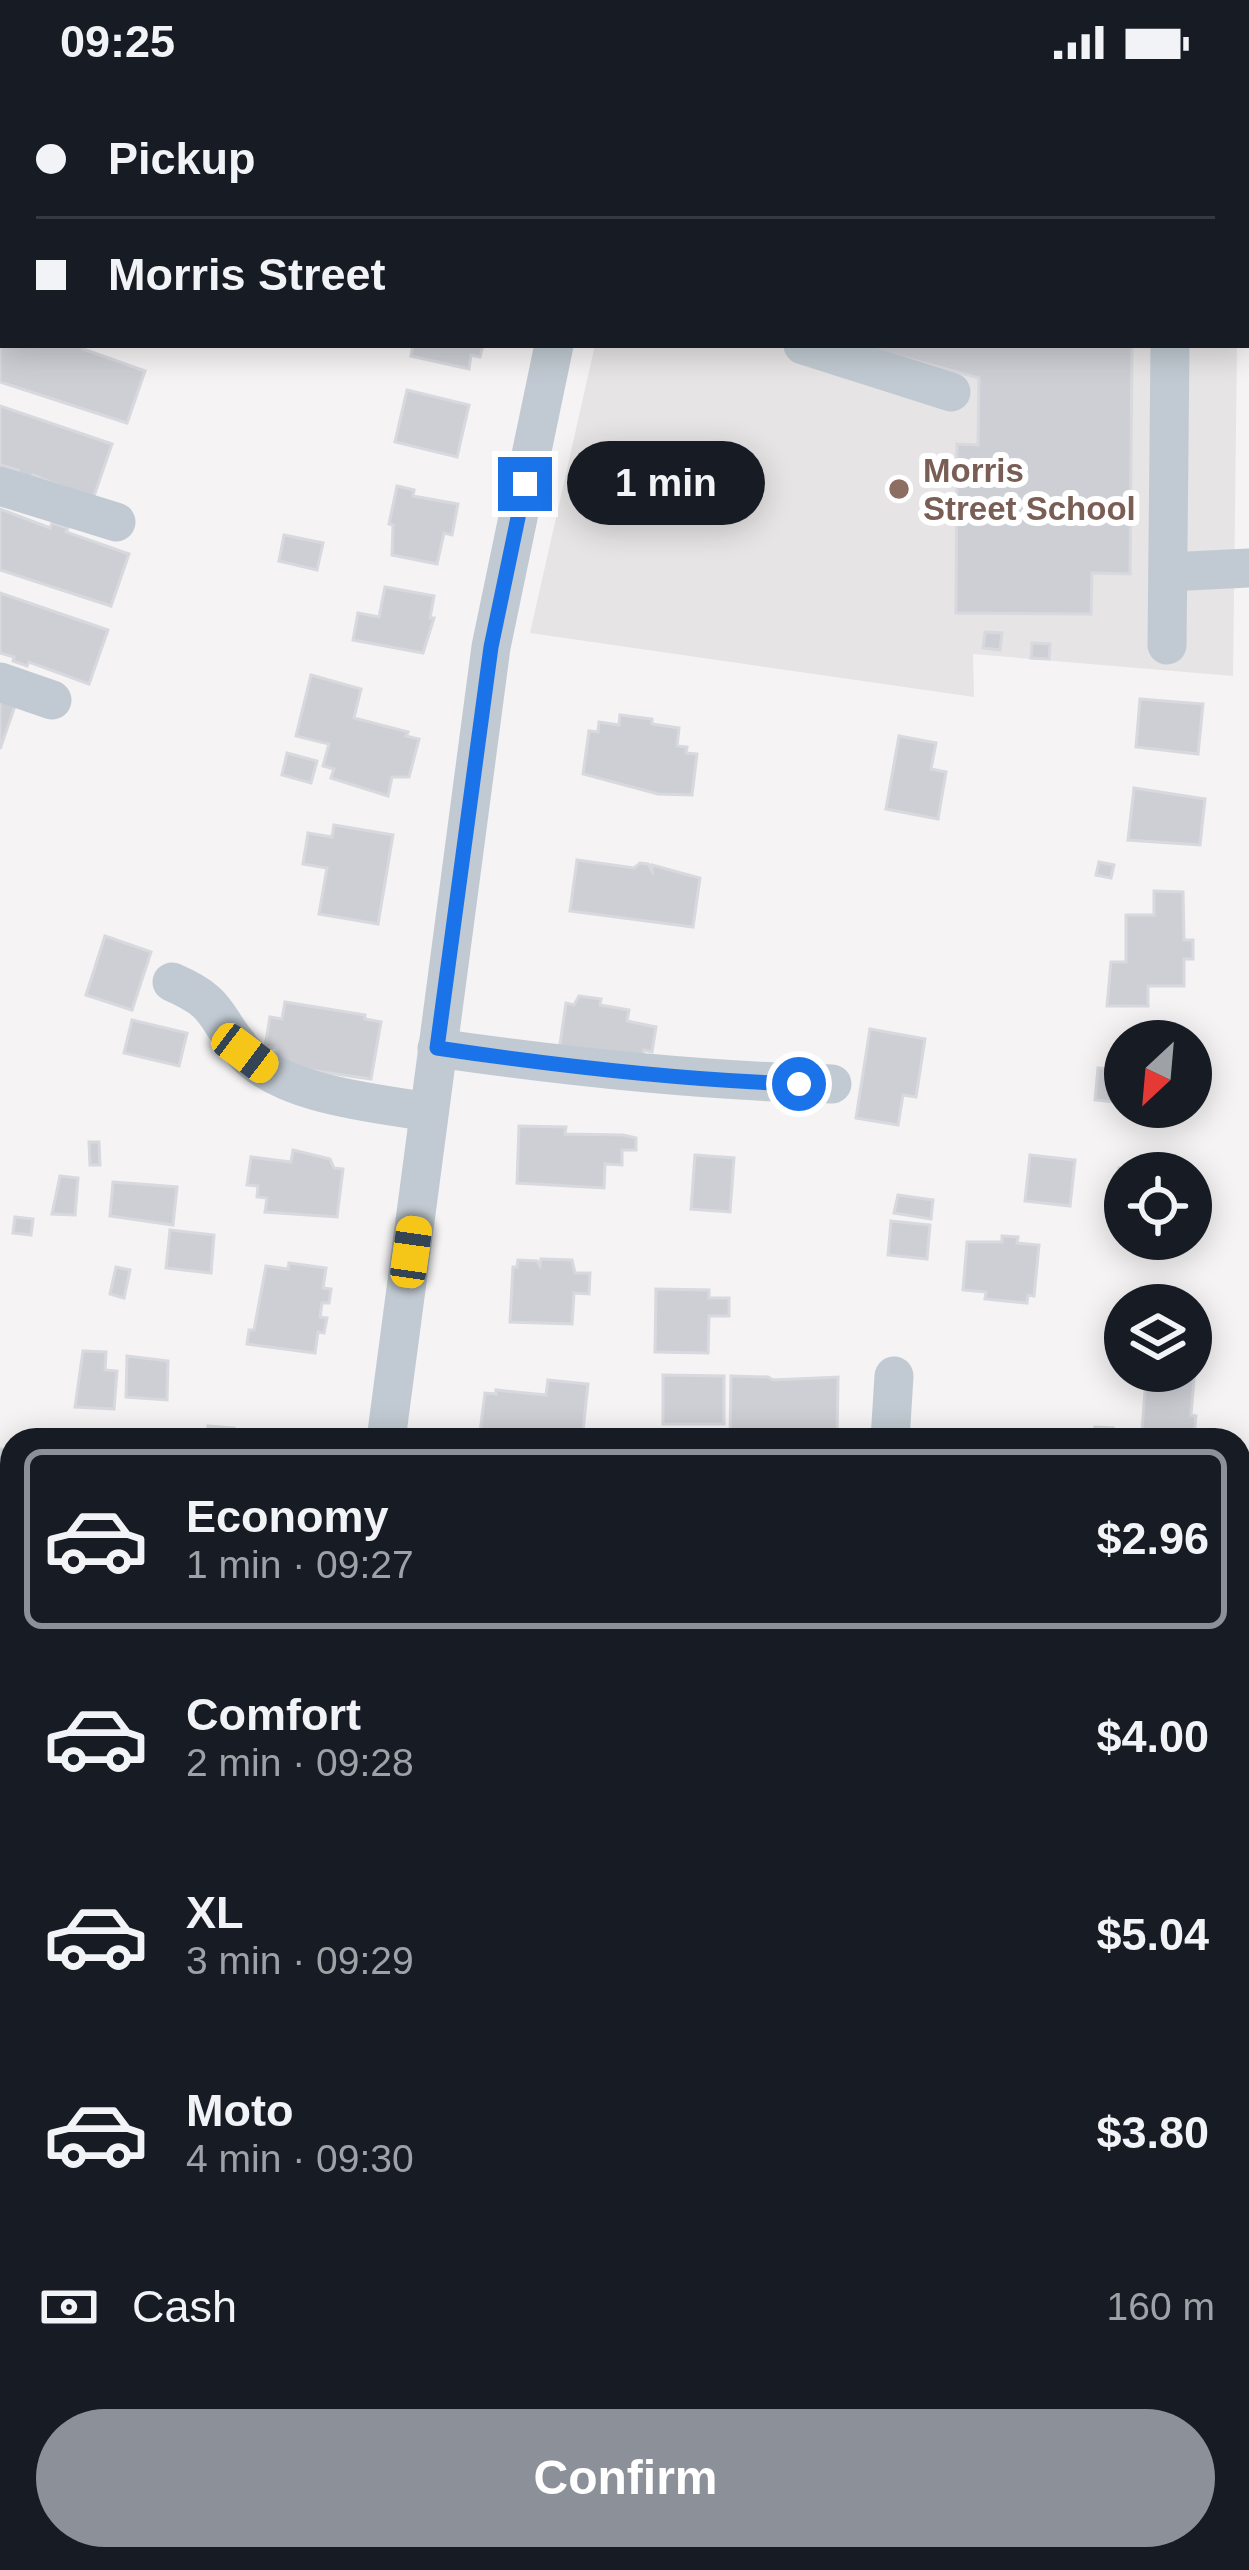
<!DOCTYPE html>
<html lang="en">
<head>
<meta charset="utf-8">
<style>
  :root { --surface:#171b24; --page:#242831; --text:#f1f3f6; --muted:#9ea1a6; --line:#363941; --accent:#8c9099 }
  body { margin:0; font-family:Arial,sans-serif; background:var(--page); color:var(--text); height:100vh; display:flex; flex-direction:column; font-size:45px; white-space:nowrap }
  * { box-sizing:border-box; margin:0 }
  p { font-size:39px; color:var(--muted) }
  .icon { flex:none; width:66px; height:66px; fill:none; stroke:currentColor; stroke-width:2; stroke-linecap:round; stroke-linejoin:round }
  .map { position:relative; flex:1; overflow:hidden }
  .side { position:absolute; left:0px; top:1344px; width:1251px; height:1143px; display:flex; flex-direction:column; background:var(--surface); border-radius:36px 36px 0 0; box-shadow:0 6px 30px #0003 }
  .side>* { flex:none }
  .top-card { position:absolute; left:0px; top:0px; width:1251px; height:264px; box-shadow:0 6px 30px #0003; display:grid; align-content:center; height:264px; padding:0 36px; background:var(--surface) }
  .needle { width:78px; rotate:206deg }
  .controls { position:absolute; left:1104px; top:936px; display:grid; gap:24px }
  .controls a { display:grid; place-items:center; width:108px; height:108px; border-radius:50%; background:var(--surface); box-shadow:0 6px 30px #0003; font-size:60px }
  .end { position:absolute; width:54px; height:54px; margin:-27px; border:15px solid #1a73e8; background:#fff; box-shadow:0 0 0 6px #fff }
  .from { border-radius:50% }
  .bubble { position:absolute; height:84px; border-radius:42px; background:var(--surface); box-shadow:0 6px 30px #0003; font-size:39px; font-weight:700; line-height:84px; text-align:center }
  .car { position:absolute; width:36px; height:72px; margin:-36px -18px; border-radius:15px; box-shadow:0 0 9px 3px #0007; background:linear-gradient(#f5c518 24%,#345 0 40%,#f5c518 0 76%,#345 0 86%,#f5c518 0) }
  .top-card b { display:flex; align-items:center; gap:42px; height:114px; font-size:45px }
  .top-card b+b { border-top:3px solid var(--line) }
  .top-card i { width:30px; height:30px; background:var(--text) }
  ul { padding:21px 0 0; list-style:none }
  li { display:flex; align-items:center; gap:36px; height:180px; margin:0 24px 18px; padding:0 12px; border:6px solid transparent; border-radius:18px }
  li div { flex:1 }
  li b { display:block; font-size:45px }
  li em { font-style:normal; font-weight:700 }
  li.on { border-color:var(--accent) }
  li>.icon { width:108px; height:108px; stroke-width:1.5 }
  .pay { display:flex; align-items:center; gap:30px; height:132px; padding:0 36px; font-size:45px }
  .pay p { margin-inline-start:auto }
  .button { display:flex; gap:24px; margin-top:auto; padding:24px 36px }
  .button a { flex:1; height:138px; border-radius:72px; background:var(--accent); color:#fff; font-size:48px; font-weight:700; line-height:138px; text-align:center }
  .status { display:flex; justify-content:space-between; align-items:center; height:84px; padding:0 60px; background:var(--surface); direction:ltr }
  .status svg { height:33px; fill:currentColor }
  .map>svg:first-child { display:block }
  .education { fill:#e6e4e5 }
  .building { fill:#cdcfd5; stroke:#d7d9de; stroke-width:3 }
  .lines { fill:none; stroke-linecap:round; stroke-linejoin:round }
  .minor { stroke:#c1cad2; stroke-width:39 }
  .route { stroke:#1a73e8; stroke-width:15 }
  .education-dot { fill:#8d6e63; stroke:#fff; stroke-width:4.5 }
  .labels { text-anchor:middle; stroke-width:12; stroke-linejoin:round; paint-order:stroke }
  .education-label { font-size:33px; font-weight:bold; fill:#785e54; stroke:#fff; text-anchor:start }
</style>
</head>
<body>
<div class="status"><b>09:25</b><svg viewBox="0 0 49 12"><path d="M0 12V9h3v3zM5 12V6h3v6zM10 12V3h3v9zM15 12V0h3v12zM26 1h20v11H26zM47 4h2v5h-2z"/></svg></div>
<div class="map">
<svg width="1249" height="2486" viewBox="0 0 1249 2486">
  <rect width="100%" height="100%" fill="#f5f3f3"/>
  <!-- education -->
  <polygon class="education" points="595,261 1237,261 1233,592 973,570 974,613 530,549"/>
  <!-- building -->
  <g class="building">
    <polygon points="65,0 165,0 174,3 64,3"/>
    <polygon points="347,0 401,0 346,3"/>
    <polygon points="975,0 1029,0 1028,3"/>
    <polygon points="1130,0 1176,0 1130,3"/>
    <polygon points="1199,0 1249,0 1248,28 1248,3 1199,3"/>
    <polygon points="0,237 3,261 80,261 83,265 145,287 127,339 0,298"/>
    <polygon points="413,261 483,261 480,273 471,271 469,285 411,272"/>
    <polygon points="858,261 1132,261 1130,490 1092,489 1091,530 956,529 957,360 978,361 979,294"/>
    <polygon points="407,306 469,321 457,373 395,358"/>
    <polygon points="0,322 112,360 93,415 33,391 31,396 16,391 18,386 0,381"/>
    <polygon points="397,402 414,406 413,412 458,420 452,451 444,449 437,480 392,471 393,441 389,440"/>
    <polygon points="0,425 50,444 52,439 68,444 66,448 129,470 111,522 0,486"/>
    <polygon points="284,451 323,459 317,486 279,477"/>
    <polygon points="385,503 434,512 430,534 434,534 423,569 353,556 358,529 379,533"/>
    <polygon points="0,509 108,546 89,600 29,578 27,582 13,577 14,573 0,569"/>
    <polygon points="985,548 1002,549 1000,566 983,564"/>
    <polygon points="1032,559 1050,560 1049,575 1031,574"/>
    <polygon points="311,591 361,605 354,634 408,648 406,652 419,655 409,693 392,693 388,712 331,694 334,685 323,682 329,660 296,652"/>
    <polygon points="1140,615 1203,620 1198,670 1136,663"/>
    <polygon points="0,617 15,622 0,665"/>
    <polygon points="620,631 652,635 652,640 679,644 677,662 687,663 686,669 697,670 692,711 658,710 583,690 589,647 598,648 599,638 619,641"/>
    <polygon points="899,652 936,659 931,685 946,688 938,735 886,725"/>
    <polygon points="287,669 317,677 311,699 282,691"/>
    <polygon points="1134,704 1205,715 1200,761 1128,756"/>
    <polygon points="334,741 393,751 378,840 319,830 327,784 303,780 308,749 332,753"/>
    <polygon points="577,776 634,784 640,779 648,780 652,787 652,781 700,794 693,843 570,827"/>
    <polygon points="1099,778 1114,781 1111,794 1096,791"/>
    <polygon points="1154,807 1183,808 1184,856 1193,856 1193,875 1184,875 1184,902 1148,902 1148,922 1107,922 1111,878 1126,878 1126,831 1154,831"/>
    <polygon points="105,852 151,868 132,926 86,911"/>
    <polygon points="579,912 601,915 600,921 629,926 627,937 656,943 652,968 644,966 642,980 559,967 566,919 574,921"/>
    <polygon points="285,918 365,931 365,935 381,938 371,995 274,981 277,964 265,963 270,933 282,935"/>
    <polygon points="132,936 187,949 179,982 124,969"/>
    <polygon points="870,945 925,955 916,1013 903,1011 898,1041 856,1034"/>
    <polygon points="1098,984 1125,986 1125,1019 1095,1016"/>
    <polygon points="1191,984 1197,985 1193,1025 1181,1024 1181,1028 1136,1023 1191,1023"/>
    <polygon points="519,1042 566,1043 565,1050 623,1051 636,1054 636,1066 622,1066 622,1081 605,1080 604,1104 517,1099"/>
    <polygon points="89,1058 99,1058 100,1081 90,1081"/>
    <polygon points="293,1066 330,1075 334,1084 343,1085 337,1133 265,1128 267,1114 257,1113 258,1102 247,1101 251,1073 291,1078"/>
    <polygon points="695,1071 734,1074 730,1128 691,1125"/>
    <polygon points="1030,1071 1075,1076 1070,1122 1025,1117"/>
    <polygon points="1137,1080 1190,1083 1190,1089 1125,1089 1125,1115 1118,1114 1119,1084 1137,1085"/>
    <polygon points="60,1092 78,1094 75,1131 52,1130"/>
    <polygon points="113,1098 177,1103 173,1141 110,1132"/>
    <polygon points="898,1111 933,1116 931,1135 894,1129"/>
    <polygon points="15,1133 33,1135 31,1151 13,1149"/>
    <polygon points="891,1137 930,1141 927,1175 888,1171"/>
    <polygon points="170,1146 214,1151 211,1189 166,1184"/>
    <polygon points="1002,1152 1018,1153 1017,1159 1039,1161 1034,1212 1028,1211 1027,1219 985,1215 986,1208 963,1206 967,1158 1002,1158"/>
    <polygon points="541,1175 572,1176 575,1189 590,1189 589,1210 574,1209 572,1240 510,1238 513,1183 517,1183 518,1176 537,1177 540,1182"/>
    <polygon points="289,1179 326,1184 323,1204 331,1205 329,1219 322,1219 320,1233 327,1234 324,1249 318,1248 315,1269 247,1260 249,1246 254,1246 266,1182 288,1185"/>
    <polygon points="116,1183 130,1186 124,1214 110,1210"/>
    <polygon points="656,1205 709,1206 709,1214 729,1214 729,1232 709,1232 708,1269 655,1268"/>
    <polygon points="83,1267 106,1268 105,1286 117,1287 114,1325 75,1323"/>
    <polygon points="127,1272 168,1277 167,1316 126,1313"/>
    <polygon points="1191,1283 1195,1283 1191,1331 1196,1332 1194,1351 1142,1347 1146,1293 1165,1294 1165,1287 1191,1287"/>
    <polygon points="663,1291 724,1292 724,1340 663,1340"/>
    <polygon points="731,1292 768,1293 773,1296 838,1293 837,1356 730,1356"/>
    <polygon points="548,1296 588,1300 582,1356 479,1356 485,1309 496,1310 496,1306 546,1311"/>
    <polygon points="208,1342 234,1344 232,1356 186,1356 206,1356"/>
    <polygon points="1095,1343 1113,1344 1112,1356 1093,1356"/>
    <polygon points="0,1365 12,1365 12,1444 1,1443"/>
    <polygon points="0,1765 12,1766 12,1827 6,1827 6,1818 0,1818"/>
    <polygon points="0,1878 10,1878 9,1964 0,1964"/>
    <rect x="0" y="2090" width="12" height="88"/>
    <rect x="0" y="2236" width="12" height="56"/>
    <rect x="0" y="2324" width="12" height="60"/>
    <polygon points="0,2442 12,2442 12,2475 54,2475 54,2486 0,2486"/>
    <polygon points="1034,2475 1071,2475 1071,2478 1127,2484 1033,2486"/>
    <polygon points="185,2477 185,2486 148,2486 148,2478"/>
  </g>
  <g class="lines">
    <!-- minor -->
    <g class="minor">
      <polyline points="738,0 748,3"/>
      <polyline points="614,3 615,0"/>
      <polyline points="1248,158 1249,158"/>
      <polyline points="803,261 951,308"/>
      <polyline points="0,402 116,438"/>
      <polyline points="1168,488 1249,484"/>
      <polyline points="1167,561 1170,261"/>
      <polyline points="0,598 52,616"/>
      <path d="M172,898C223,920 212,932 244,968C282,1011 375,1019 429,1028"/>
      <path d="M437,964C569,983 699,997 832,1000"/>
      <polyline points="386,1356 491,563 554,261"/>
      <polyline points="890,1356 894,1292"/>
      <polyline points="0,1501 12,1501"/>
      <polyline points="0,2012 12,2012"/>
      <polyline points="1239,2015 1249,2015"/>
      <polyline points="1239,2264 1249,2176"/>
      <polyline points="658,2486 659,2475"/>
      <polyline points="1214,2486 1215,2475"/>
    </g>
  </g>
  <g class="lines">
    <!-- route -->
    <path class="route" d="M525,400L491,563L437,964C558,982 677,996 799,1000"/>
  </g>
  <!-- markers -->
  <circle class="education-dot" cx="899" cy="405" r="12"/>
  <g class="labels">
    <!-- education labels -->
    <g class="education-label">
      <text x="923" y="398">Morris<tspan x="923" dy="38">Street School</tspan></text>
    </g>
  </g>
</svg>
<div class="controls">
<a><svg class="needle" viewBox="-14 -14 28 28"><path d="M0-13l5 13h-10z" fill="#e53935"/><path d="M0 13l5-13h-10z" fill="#9ea1a6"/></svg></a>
<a><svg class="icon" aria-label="locate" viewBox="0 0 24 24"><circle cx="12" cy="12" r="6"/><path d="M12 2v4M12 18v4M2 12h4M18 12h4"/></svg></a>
<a><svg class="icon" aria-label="layers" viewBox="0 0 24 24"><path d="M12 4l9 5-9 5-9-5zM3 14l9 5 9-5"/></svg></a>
</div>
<i class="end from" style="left:799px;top:1000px"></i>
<i class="end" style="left:525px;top:400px"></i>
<div class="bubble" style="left:567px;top:357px;width:198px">1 min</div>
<i class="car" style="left:245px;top:969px;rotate:127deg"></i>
<i class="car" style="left:411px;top:1168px;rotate:8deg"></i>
<div class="top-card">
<b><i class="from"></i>Pickup</b>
<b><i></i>Morris Street</b>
</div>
<section class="side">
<ul>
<li class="on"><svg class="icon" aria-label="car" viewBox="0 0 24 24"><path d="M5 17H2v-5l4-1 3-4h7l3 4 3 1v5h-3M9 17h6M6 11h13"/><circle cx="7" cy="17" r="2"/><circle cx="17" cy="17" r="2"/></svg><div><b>Economy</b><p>1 min · 09:27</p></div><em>$2.96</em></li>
<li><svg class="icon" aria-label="car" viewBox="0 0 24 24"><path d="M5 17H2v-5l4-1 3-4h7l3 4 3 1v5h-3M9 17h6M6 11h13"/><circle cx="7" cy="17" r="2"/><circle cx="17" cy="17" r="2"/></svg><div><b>Comfort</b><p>2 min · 09:28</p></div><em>$4.00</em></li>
<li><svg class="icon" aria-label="car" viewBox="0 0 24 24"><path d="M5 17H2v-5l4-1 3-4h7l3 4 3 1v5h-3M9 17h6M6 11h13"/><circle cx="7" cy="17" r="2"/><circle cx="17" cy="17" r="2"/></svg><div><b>XL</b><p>3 min · 09:29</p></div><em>$5.04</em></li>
<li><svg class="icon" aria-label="car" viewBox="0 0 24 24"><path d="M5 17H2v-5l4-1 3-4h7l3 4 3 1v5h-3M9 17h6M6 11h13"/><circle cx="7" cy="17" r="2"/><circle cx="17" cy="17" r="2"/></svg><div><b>Moto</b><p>4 min · 09:30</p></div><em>$3.80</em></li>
</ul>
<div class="pay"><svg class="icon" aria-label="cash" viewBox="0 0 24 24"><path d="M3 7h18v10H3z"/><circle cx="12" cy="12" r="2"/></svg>Cash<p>160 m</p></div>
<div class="button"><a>Confirm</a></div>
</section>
</div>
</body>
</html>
